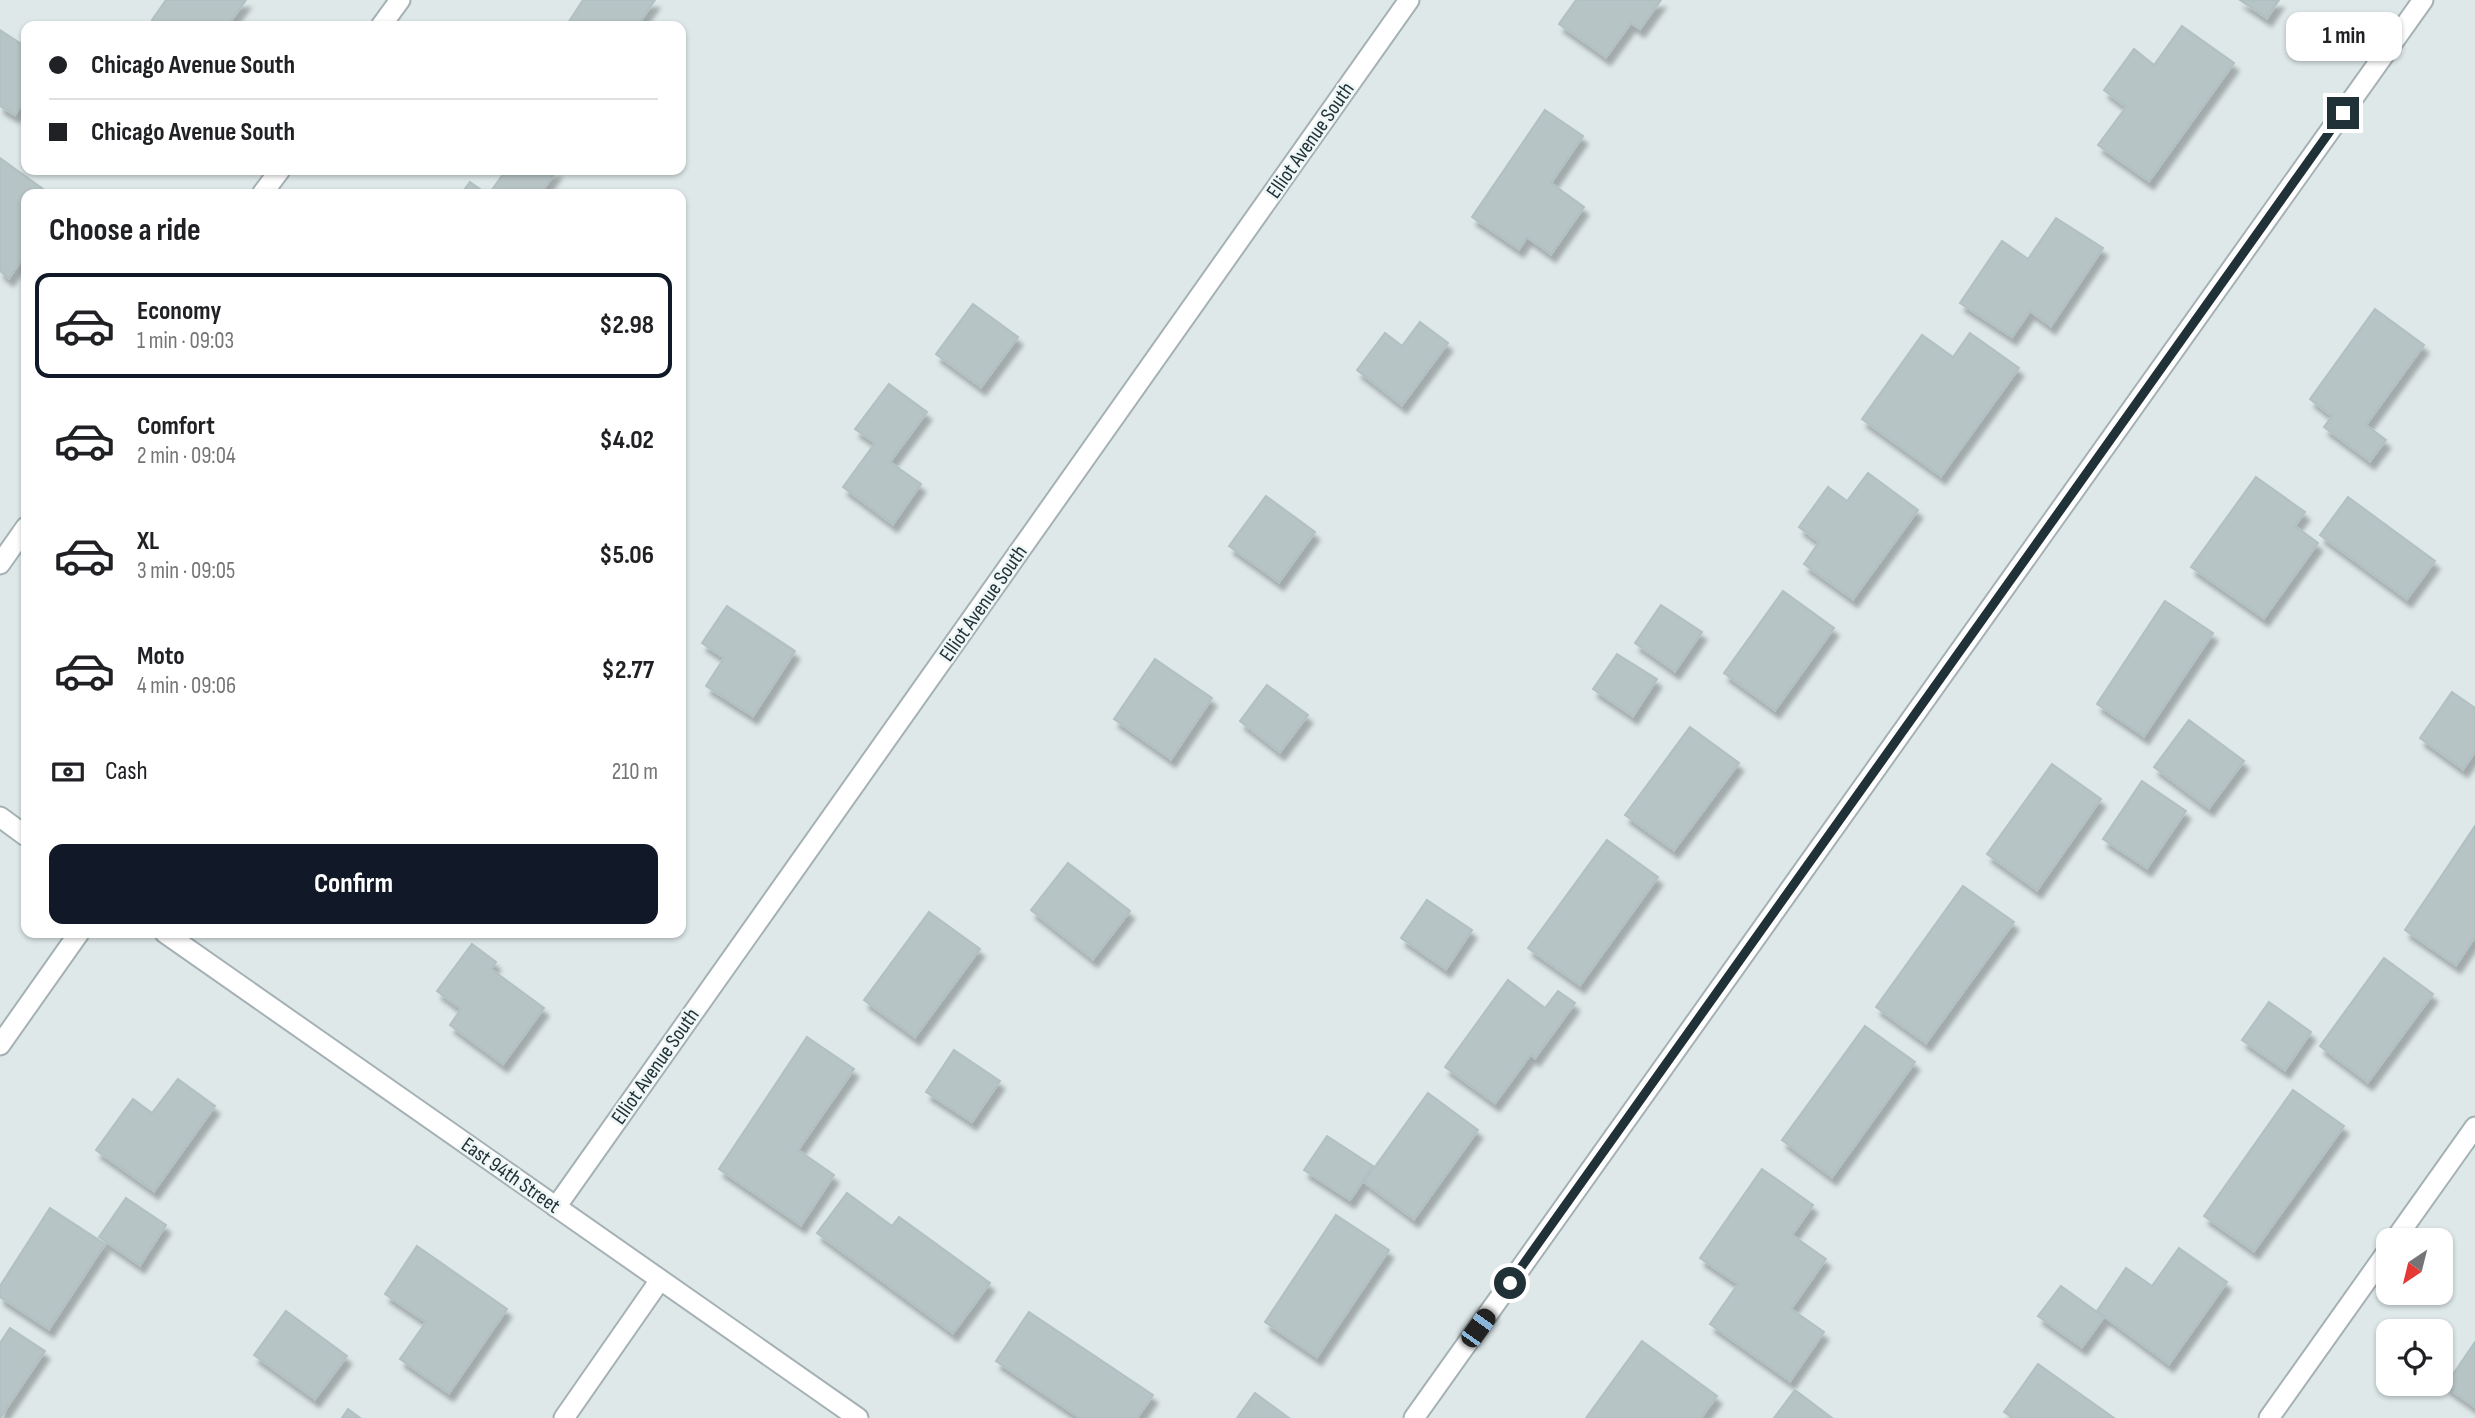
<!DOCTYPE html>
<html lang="en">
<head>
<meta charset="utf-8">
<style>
  :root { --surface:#fff; --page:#f6f6f6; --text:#202124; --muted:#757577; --line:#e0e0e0; --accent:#111827 }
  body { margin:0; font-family:"Sofia Sans Condensed",sans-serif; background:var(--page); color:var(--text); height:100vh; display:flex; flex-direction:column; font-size:26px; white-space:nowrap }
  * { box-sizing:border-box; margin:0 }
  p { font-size:23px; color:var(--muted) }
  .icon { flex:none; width:38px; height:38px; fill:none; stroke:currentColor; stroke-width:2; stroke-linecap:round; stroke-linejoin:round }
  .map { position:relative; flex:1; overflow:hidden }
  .panel { position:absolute; left:21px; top:189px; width:665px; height:749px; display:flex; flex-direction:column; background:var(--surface); border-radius:14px; box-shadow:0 2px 5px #0004 }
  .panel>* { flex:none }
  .hud { position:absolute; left:21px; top:21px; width:665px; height:154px; border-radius:14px; box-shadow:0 2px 5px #0004; display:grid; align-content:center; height:154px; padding:0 28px; background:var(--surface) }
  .needle { width:46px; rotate:215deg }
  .controls { position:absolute; left:2376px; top:1228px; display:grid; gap:14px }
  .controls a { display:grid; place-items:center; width:77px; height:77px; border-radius:14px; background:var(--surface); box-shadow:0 2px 5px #0004; font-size:35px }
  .end { position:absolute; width:32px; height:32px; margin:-16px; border:9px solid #213138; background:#fff; box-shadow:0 0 0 4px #fff }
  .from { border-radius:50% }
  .bubble { position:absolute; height:49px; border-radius:14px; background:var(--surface); box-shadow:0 2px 5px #0004; font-size:23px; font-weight:700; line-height:49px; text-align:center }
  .car { position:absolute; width:21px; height:42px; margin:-21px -10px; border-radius:9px; box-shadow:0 0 5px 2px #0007; background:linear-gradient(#222 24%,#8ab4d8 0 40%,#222 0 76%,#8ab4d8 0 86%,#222 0) }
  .hud b { display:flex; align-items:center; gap:24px; height:66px; font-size:26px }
  .hud b+b { border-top:2px solid var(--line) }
  .hud i { width:18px; height:18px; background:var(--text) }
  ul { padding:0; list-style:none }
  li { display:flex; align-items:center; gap:21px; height:105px; margin:0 14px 10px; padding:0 14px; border:4px solid transparent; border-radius:14px }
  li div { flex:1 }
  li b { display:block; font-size:26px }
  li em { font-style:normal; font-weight:700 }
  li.on { border-color:var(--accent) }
  li>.icon { width:63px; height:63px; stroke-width:1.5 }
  h2 { padding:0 28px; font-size:32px; line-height:84px }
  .pay { display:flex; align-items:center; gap:18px; height:77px; padding:0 28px; font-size:26px }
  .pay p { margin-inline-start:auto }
  .button { display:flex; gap:14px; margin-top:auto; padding:14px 28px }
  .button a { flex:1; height:80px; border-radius:14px; background:var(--accent); color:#fff; font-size:28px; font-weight:700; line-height:80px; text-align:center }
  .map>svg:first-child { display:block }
  .building { fill:#b7c4c6; stroke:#b1c0c2; stroke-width:2; filter:url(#shadow) }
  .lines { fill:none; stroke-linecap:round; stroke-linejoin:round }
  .minor-casing { stroke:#a5b1b4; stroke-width:23 }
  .minor { stroke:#fff; stroke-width:19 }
  .route { stroke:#213138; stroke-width:9 }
  .labels { text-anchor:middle; stroke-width:5; stroke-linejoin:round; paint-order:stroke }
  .street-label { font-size:21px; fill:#213138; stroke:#eef6f6 }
</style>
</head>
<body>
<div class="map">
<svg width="2475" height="1418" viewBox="0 0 2475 1418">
  <defs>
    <filter id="shadow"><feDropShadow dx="4.5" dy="8" stdDeviation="2" flood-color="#0004"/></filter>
  </defs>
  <rect width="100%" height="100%" fill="#dee8e9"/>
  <!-- building -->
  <g class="building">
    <polygon points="166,0 246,0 227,26 160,26 152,20"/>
    <polygon points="583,0 655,0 637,26 566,26"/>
    <polygon points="1576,0 1661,0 1640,29 1631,23 1606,57 1559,24"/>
    <polygon points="2240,0 2279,0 2267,18"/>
    <polygon points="2182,26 2234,63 2149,181 2098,145 2126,107 2104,90 2134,49 2154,65"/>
    <polygon points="0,30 26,47 26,98 15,115 0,106"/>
    <polygon points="1545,110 1583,136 1551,183 1584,207 1551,254 1527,237 1519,249 1472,217"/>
    <polygon points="0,158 50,194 26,194 26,254 9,278 0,271"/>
    <polygon points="506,170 557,170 540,194 489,194"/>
    <polygon points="470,182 487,194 461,194"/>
    <polygon points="2056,218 2103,248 2051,326 2030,311 2012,337 1960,303 2002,241 2028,259"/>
    <polygon points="973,304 1018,337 981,387 936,354"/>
    <polygon points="2375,309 2424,345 2366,425 2386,440 2370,461 2324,427 2332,416 2310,399"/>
    <polygon points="1420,322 1448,343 1402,405 1357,370 1385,333 1402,346"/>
    <polygon points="1970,333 2019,368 1941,476 1862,419 1922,335 1953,357"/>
    <polygon points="889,384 927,412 890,462 921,484 893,524 843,487 875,443 855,429"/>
    <polygon points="1868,473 1918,510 1853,599 1804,564 1819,542 1799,527 1828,487 1847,501"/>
    <polygon points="2256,477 2305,512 2295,526 2318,543 2264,618 2191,567"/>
    <polygon points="1266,496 1315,532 1279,582 1229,546"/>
    <polygon points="2348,497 2435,561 2407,599 2320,535"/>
    <polygon points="1783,591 1834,628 1775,710 1724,673"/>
    <polygon points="2165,601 2213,633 2144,736 2097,704"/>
    <polygon points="1661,605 1702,632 1675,671 1635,643"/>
    <polygon points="727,606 795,651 753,716 706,686 724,658 702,643"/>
    <polygon points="1617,654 1657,679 1633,716 1593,689"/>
    <polygon points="1155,659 1212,698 1171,759 1114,719"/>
    <polygon points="1267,685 1308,715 1280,752 1240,721"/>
    <polygon points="2452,692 2475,708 2475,752 2463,769 2420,738"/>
    <polygon points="2189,720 2244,761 2209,808 2154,767"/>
    <polygon points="1690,727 1739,763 1674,850 1625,815"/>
    <polygon points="2052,764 2101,799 2037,890 1987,854"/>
    <polygon points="2142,781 2186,811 2147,868 2103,839"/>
    <polygon points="2475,826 2475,937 2456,965 2405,930"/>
    <polygon points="1607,840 1658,877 1580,985 1528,948"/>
    <polygon points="1068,863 1130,911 1093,959 1031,910"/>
    <polygon points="1963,886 2014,922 1926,1043 1876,1007"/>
    <polygon points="1427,900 1472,930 1446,969 1401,938"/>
    <polygon points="929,912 980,949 915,1037 864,1000"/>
    <polygon points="472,944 496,962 491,969 544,1008 503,1064 450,1025 461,1009 437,991"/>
    <polygon points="2384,958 2433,994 2368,1082 2320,1046"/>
    <polygon points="1508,980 1545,1008 1558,991 1575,1003 1535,1058 1531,1054 1495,1103 1445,1067"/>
    <polygon points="2269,1002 2311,1032 2285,1070 2242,1040"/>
    <polygon points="1865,1026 1915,1062 1832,1177 1782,1140"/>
    <polygon points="807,1037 854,1069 798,1150 834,1175 801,1225 719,1169"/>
    <polygon points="954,1050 1000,1081 972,1122 926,1092"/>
    <polygon points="178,1079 215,1106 154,1191 96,1150 133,1099 152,1113"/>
    <polygon points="2293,1090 2344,1126 2254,1251 2204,1216"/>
    <polygon points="1428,1093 1478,1130 1414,1219 1364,1182"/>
    <polygon points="1327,1136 1373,1166 1350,1200 1304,1170"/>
    <polygon points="1762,1169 1813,1205 1792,1235 1826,1259 1791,1309 1824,1332 1790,1381 1710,1324 1738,1284 1700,1258"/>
    <polygon points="847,1193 892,1226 899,1217 990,1283 953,1333 817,1233"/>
    <polygon points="126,1198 166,1225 140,1265 99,1237"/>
    <polygon points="50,1208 105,1244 49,1329 0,1297 0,1286"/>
    <polygon points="1336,1215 1389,1250 1317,1357 1265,1322"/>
    <polygon points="417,1246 507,1309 449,1393 400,1359 426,1322 385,1294"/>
    <polygon points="2179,1248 2227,1282 2169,1364 2097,1311 2126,1268 2152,1286"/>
    <polygon points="2061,1286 2104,1317 2082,1347 2038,1316"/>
    <polygon points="286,1311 347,1356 315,1399 254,1355"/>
    <polygon points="1029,1312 1153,1395 1137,1418 1080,1418 996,1361"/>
    <polygon points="10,1328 45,1351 0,1418 0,1343"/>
    <polygon points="1642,1341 1717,1396 1701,1418 1586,1418"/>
    <polygon points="2475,1342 2475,1407 2445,1386"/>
    <polygon points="2038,1364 2114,1418 2013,1418 2004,1412"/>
    <polygon points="1795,1390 1832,1418 1774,1418"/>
    <polygon points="1255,1393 1289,1418 1237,1418"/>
    <polygon points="348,1409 360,1418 342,1418"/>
  </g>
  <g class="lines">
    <defs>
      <g id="minor">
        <polyline points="381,26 400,0"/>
        <polyline points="262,194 280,170"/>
        <polyline points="0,564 26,527"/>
        <polyline points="0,817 26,836"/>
        <polyline points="165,933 858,1418"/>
        <polyline points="0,1045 79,933"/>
        <polyline points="556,1207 1409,0"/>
        <polyline points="2394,1241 2475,1127"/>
        <polyline points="564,1418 660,1280"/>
        <polyline points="1414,1418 2423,0"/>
        <polyline points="2269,1418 2389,1249"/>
      </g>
    </defs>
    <!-- minor casing -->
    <use href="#minor" class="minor-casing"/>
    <!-- minor -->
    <use href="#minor" class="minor"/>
  </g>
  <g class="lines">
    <!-- route -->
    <polyline class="route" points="1510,1283 2343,113"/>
  </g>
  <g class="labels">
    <!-- street labels -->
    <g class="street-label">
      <text transform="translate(1310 140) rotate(-55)" y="7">Elliot Avenue South</text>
      <text transform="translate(983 603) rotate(-55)" y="7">Elliot Avenue South</text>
      <text transform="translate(655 1066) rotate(-55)" y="7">Elliot Avenue South</text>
      <text transform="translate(511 1175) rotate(35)" y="7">East 94th Street</text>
    </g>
  </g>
</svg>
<div class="controls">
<a><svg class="needle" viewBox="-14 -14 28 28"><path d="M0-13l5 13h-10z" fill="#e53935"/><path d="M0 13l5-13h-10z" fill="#757577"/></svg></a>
<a><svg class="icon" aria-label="locate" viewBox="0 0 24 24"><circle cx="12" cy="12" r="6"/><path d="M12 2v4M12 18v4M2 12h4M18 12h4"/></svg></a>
</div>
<i class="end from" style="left:1510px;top:1283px"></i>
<i class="end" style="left:2343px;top:113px"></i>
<div class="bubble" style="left:2286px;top:12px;width:116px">1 min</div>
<i class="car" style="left:1478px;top:1328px;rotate:36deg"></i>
<div class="hud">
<b><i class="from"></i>Chicago Avenue South</b>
<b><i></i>Chicago Avenue South</b>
</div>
<section class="panel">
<h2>Choose a ride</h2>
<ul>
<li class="on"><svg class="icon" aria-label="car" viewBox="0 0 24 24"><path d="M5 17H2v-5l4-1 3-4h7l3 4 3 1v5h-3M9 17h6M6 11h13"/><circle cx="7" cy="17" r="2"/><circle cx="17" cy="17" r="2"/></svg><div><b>Economy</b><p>1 min · 09:03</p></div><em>$2.98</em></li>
<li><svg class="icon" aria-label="car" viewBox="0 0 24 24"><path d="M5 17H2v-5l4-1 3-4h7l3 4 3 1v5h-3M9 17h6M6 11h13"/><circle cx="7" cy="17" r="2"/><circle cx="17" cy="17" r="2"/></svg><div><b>Comfort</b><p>2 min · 09:04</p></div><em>$4.02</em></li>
<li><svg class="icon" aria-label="car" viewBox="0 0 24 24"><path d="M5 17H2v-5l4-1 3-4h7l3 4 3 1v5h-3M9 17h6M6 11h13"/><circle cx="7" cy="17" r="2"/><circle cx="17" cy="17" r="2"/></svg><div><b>XL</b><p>3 min · 09:05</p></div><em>$5.06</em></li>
<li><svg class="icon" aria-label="car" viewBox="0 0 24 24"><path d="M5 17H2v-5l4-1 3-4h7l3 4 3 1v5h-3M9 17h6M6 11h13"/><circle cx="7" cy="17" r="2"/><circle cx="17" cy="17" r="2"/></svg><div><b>Moto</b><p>4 min · 09:06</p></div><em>$2.77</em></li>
</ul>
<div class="pay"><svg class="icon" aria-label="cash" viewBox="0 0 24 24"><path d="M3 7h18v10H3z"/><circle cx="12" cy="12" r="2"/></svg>Cash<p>210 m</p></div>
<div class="button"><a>Confirm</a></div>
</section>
</div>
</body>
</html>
